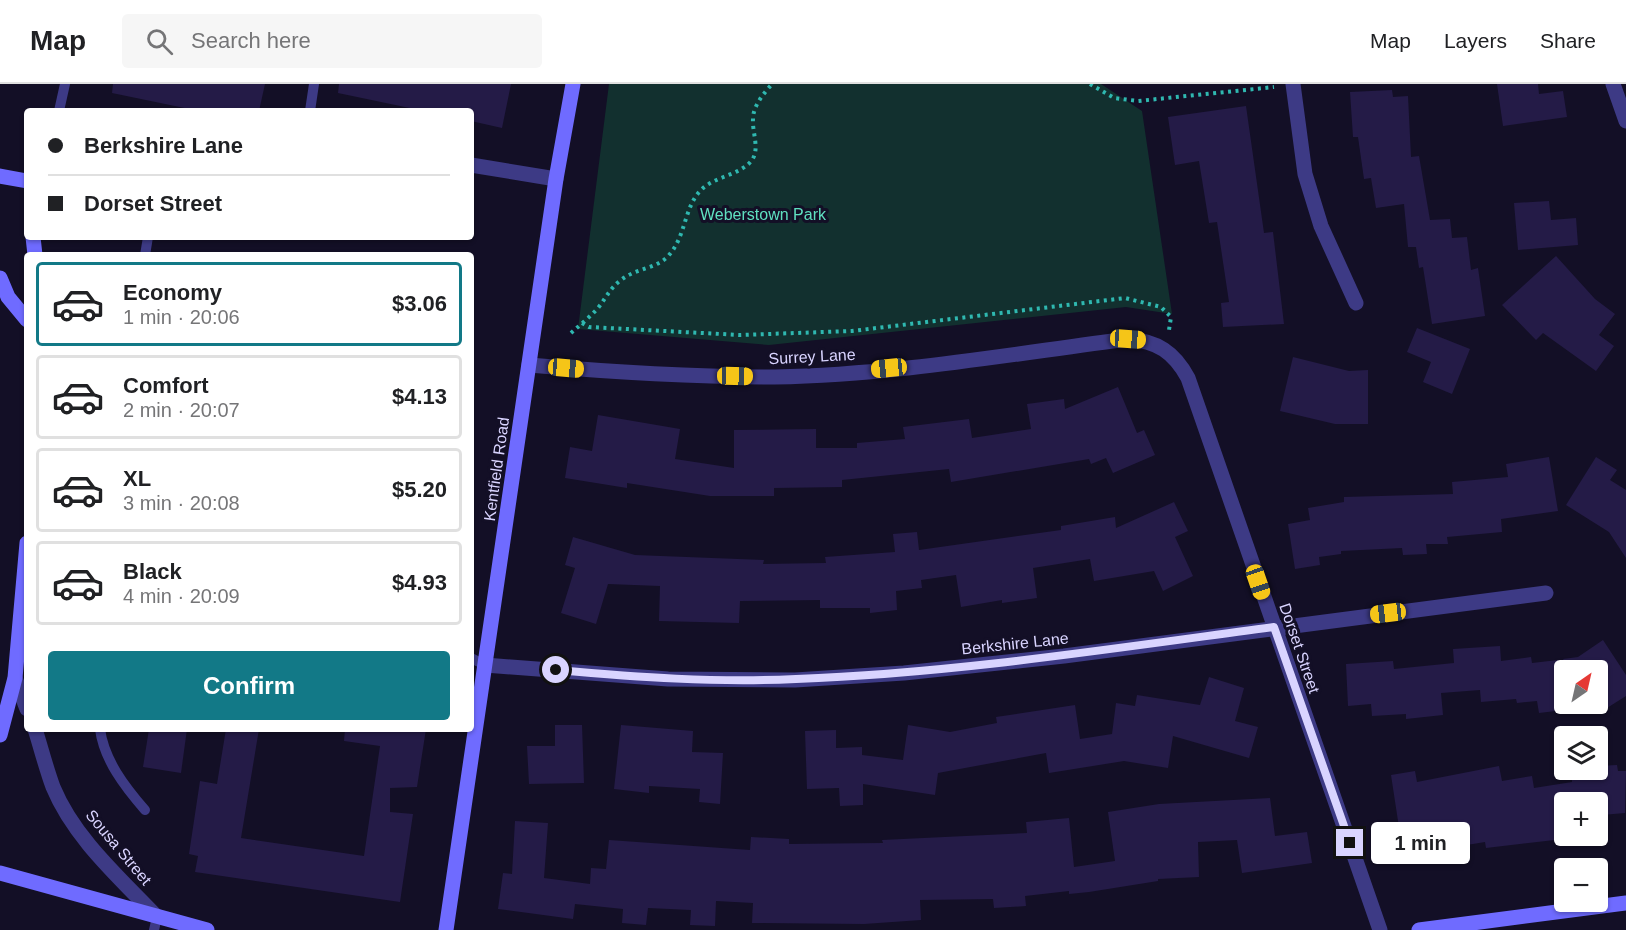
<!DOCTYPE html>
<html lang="en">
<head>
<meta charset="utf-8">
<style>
  :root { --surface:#fff; --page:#f6f6f6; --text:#202124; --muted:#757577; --line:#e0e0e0; --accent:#127987 }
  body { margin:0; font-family:Helvetica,sans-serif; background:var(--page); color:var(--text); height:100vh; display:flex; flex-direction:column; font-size:22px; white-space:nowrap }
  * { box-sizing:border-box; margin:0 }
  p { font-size:20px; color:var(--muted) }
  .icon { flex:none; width:33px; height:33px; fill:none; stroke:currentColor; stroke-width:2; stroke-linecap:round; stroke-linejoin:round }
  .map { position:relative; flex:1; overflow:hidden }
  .drawer { position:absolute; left:24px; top:168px; width:450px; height:480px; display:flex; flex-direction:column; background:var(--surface); border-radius:6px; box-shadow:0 2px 4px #0004 }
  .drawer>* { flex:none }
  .guide { position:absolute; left:24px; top:24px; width:450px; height:132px; border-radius:6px; box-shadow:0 2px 4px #0004; display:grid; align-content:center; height:132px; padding:0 24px; background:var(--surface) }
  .needle { width:39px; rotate:34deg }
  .tools { position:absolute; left:1554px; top:576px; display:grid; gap:12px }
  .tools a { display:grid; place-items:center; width:54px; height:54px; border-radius:6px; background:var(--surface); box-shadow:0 2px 4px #0004; font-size:30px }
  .end { position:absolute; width:27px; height:27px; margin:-14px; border:8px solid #d9d4ff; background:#111; box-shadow:0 0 0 3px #111 }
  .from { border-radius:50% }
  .bubble { position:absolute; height:42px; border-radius:6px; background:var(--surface); box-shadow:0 2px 4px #0004; font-size:20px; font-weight:700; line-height:42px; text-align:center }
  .car { position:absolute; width:18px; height:36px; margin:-18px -9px; border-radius:8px; box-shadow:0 0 4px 2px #0007; background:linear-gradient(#f5c518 24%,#345 0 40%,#f5c518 0 76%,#345 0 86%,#f5c518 0) }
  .guide b { display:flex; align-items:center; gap:21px; height:57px; font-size:22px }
  .guide b+b { border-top:2px solid var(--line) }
  .guide i { width:15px; height:15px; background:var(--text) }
  ul { padding:10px 0 0; list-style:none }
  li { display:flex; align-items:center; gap:18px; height:84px; margin:0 12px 9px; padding:0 12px; border:3px solid var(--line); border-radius:6px }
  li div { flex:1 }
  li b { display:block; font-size:22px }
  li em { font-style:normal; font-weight:700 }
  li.active { border-color:var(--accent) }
  li>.icon { width:54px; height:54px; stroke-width:1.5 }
  .action { display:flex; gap:12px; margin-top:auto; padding:12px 24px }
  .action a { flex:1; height:69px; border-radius:6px; background:var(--accent); color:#fff; font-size:24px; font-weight:700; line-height:69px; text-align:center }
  header { display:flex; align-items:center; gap:36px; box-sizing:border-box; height:84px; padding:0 30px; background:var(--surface); border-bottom:2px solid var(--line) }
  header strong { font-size:28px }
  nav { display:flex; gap:33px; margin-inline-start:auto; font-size:21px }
  .search { width:420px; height:54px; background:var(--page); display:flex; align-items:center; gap:15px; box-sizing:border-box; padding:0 21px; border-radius:6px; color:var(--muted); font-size:22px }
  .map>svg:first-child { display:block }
  .green { fill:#12302f }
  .building { fill:#241b47 }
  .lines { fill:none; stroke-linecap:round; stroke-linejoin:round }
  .path { stroke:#2fb8b0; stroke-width:4; stroke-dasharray:3 4.5; stroke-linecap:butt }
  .lane { stroke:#3d3a85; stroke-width:10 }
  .street { stroke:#3d3a85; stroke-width:15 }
  .secondary { stroke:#6f6bff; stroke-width:15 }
  .route { stroke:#d9d4ff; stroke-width:8 }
  .labels { text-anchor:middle; stroke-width:6; stroke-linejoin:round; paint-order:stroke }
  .park-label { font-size:16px; fill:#5fe0c0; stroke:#130f26 }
  .street-label { font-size:16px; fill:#d9d4ff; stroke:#130f26 }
</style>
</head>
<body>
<header>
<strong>Map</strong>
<div class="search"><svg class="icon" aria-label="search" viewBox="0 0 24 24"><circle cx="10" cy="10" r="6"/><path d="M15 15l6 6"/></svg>Search here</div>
<nav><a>Map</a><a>Layers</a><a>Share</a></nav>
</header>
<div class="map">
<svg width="1626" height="846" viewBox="0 0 1626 846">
  <rect width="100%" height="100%" fill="#130f26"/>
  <!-- green -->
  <polygon class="green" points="609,0 1101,0 1142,27 1172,230 1126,223 769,261 578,245"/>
  <!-- building -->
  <g class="building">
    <polygon points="113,0 265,0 259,27 199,27 112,9"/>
    <polygon points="339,0 511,0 502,44 471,37 471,27 424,27 338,9"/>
    <polygon points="1497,0 1538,0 1539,10 1563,7 1567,33 1503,42"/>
    <polygon points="1392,6 1393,13 1408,12 1411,73 1419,72 1430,136 1450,135 1452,154 1467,153 1471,186 1478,184 1485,232 1432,240 1423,183 1419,184 1416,163 1408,163 1404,120 1376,124 1371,94 1364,95 1358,53 1353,53 1350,8"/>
    <polygon points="1246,22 1264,149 1273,148 1284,240 1223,243 1221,219 1229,218 1217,138 1209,139 1199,77 1175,81 1168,33"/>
    <polygon points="1549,117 1551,136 1576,134 1578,161 1518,166 1514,119"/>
    <polygon points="1556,172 1595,215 1615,230 1599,251 1614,262 1596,287 1543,249 1536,256 1502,221"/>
    <polygon points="1417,244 1470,265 1452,310 1423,298 1431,278 1407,268"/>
    <polygon points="1293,273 1349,287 1368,286 1368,340 1335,340 1280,327"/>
    <polygon points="1118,303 1137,349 1144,346 1155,371 1113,389 1106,374 1091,380 1089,375 951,398 949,385 842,396 842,403 774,404 774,412 710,412 627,399 627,404 565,394 570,363 592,367 598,331 680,345 675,375 734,384 734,346 816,345 816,364 857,364 857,359 905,355 903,343 969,335 972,354 1031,345 1027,320 1064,315 1065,325"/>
    <polygon points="1549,373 1558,427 1501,435 1502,448 1447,453 1448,460 1426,460 1427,470 1403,471 1402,464 1341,467 1341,470 1319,473 1320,481 1295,485 1288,440 1310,436 1308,424 1344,418 1344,413 1453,410 1452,398 1508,393 1506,380"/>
    <polygon points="1596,373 1617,386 1610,396 1626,406 1626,474 1609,448 1566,421"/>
    <polygon points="1174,418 1188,447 1175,453 1193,492 1163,507 1154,487 1094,497 1090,475 1033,484 1037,514 1002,519 1002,516 961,523 956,491 921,496 922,504 896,507 897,526 870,529 870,524 820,524 820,516 740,517 739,539 659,537 660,502 608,500 596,540 561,529 575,484 565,481 573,453 635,471 764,476 763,480 826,479 825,473 895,468 893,450 917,448 919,466 1061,446 1061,442 1115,433 1116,444"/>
    <polygon points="1603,556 1626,591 1626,612 1599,629 1592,620 1598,620 1598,586 1570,586 1563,575 1578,573"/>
    <polygon points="1500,562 1501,577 1531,573 1532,579 1558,576 1564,626 1539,629 1537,617 1517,619 1516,615 1481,618 1480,606 1441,609 1443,631 1406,635 1406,630 1372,632 1371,620 1348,622 1346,580 1393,577 1394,585 1454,579 1453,565"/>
    <polygon points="1209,593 1244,604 1235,637 1258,643 1249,674 1173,652 1168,684 1124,677 1049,689 1046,669 938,689 935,711 863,700 863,721 840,722 839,704 807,705 805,647 836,646 836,664 862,663 862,671 903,676 908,641 950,648 997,639 996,633 1075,621 1080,655 1112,650 1116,619 1135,622 1137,611 1200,621"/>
    <polygon points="555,641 582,641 584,699 529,700 527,662 555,662"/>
    <polygon points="621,641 693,647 692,668 723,669 720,720 699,718 700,705 649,702 649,709 614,705"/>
    <polygon points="149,645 187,645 181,689 143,683"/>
    <polygon points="226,645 259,645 241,754 364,772 380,662 344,657 345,645 426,645 417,703 390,704 390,728 413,730 400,818 195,788 198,772 189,770 200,697 217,700"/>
    <polygon points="1617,681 1618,687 1626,687 1625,729 1602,731 1603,750 1598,750 1598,718 1564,718 1564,752 1575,752 1572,754 1486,764 1485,758 1424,768 1421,746 1400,750 1391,691 1415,687 1417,698 1499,682 1502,697 1532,692 1534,704 1572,698 1572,686 1598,686 1598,682"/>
    <polygon points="1270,714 1275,752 1307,748 1312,779 1242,789 1237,756 1198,758 1199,793 1158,795 1158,797 1089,808 1069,810 1069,807 1025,812 1026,822 994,824 993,815 920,816 921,836 864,840 752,839 753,819 716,817 715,842 690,841 691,826 648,824 646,841 622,839 623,825 575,820 573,835 498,825 503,789 512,790 515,737 548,739 544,794 590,800 591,784 606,785 609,756 750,766 751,753 789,755 789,760 883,759 882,756 1027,749 1026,738 1069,734 1074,783 1115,777 1108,728 1159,720"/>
  </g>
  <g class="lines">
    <!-- path -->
    <g class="path">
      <polyline points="1090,0 1114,14 1138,17 1274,3"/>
      <polyline points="582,239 589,243 740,251 852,247 1125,214 1161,223 1171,233 1169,246"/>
      <path d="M571,249C580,241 590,233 598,224C606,214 610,204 621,196C636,184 657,185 669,171C686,152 684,123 701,106C715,92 741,91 752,76C760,65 752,48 753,35C753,22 764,9 772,0"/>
    </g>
    <!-- lane -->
    <g class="lane">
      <polyline points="59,27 65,0"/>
      <polyline points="310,27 314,0"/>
      <polyline points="145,171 148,153"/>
      <polyline points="471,574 485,581"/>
      <path d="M100,645C104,676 125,703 145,726"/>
      <polyline points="154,846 157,833"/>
    </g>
    <!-- street -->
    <g class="street">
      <polyline points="1293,0 1305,90 1321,142 1356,219"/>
      <polyline points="1613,0 1626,37"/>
      <polyline points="471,81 556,95"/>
      <path d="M529,281C611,288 693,293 775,293C893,291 1011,270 1128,255C1157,257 1174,268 1188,294L1380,846"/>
      <polyline points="485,581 668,595 795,596 904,589 1064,572 1546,509"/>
      <polyline points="15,594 27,625"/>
      <path d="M35,645C41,664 46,684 53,703C74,754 120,794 157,833"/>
    </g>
    <!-- secondary -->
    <g class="secondary">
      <polyline points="0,92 27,97"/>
      <polyline points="33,153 35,171"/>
      <polyline points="0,194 8,213 27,236"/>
      <polyline points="0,651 15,594 27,459"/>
      <polyline points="0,789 207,846"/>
      <polyline points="446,846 556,95 573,0"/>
      <polyline points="1419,846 1626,819"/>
    </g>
  </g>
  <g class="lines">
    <!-- route -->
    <path class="route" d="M556,586C636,593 716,599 796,595C956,589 1115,564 1274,543L1350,759"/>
  </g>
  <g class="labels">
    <!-- park labels -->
    <g class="park-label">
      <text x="763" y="136">Weberstown Park</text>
    </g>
    <!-- street labels -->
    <g class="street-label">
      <text transform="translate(812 272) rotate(-3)" y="6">Surrey Lane</text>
      <text transform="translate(496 385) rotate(-82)" y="6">Kentfield Road</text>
      <text transform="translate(1015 559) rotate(-6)" y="6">Berkshire Lane</text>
      <text transform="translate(1300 564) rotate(71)" y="6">Dorset Street</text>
      <text transform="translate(119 763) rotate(50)" y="6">Sousa Street</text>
    </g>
  </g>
</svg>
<div class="tools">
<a><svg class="needle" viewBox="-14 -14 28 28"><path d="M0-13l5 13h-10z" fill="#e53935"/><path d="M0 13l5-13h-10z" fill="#757577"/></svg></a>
<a><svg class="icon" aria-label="layers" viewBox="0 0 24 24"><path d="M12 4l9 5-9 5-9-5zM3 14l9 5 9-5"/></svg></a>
<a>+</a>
<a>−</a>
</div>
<i class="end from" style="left:556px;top:586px"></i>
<i class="end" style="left:1350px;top:759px"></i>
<div class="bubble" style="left:1371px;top:738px;width:99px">1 min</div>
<i class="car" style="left:1128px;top:255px;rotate:94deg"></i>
<i class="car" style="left:566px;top:284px;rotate:95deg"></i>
<i class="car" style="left:889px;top:284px;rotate:264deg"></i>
<i class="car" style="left:735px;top:292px;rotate:91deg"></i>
<i class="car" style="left:1258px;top:498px;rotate:161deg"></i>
<i class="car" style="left:1388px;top:529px;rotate:263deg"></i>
<div class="guide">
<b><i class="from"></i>Berkshire Lane</b>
<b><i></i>Dorset Street</b>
</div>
<section class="drawer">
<ul>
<li class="active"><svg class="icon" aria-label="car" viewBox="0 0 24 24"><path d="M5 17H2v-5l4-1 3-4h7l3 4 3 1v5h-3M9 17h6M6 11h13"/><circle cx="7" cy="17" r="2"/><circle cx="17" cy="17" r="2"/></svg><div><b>Economy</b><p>1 min · 20:06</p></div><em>$3.06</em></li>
<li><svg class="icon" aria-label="car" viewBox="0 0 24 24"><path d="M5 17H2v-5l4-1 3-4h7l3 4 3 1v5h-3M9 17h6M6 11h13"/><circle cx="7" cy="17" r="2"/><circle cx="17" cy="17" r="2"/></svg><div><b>Comfort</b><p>2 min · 20:07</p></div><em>$4.13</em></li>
<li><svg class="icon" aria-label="car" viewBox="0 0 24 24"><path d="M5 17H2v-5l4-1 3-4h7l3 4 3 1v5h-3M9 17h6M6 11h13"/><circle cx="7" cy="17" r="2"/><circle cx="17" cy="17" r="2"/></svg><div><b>XL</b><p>3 min · 20:08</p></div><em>$5.20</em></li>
<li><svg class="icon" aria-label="car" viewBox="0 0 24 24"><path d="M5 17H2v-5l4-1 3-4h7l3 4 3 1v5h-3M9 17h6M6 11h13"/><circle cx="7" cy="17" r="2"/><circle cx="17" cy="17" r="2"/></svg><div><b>Black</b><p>4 min · 20:09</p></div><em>$4.93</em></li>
</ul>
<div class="action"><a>Confirm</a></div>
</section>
</div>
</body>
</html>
